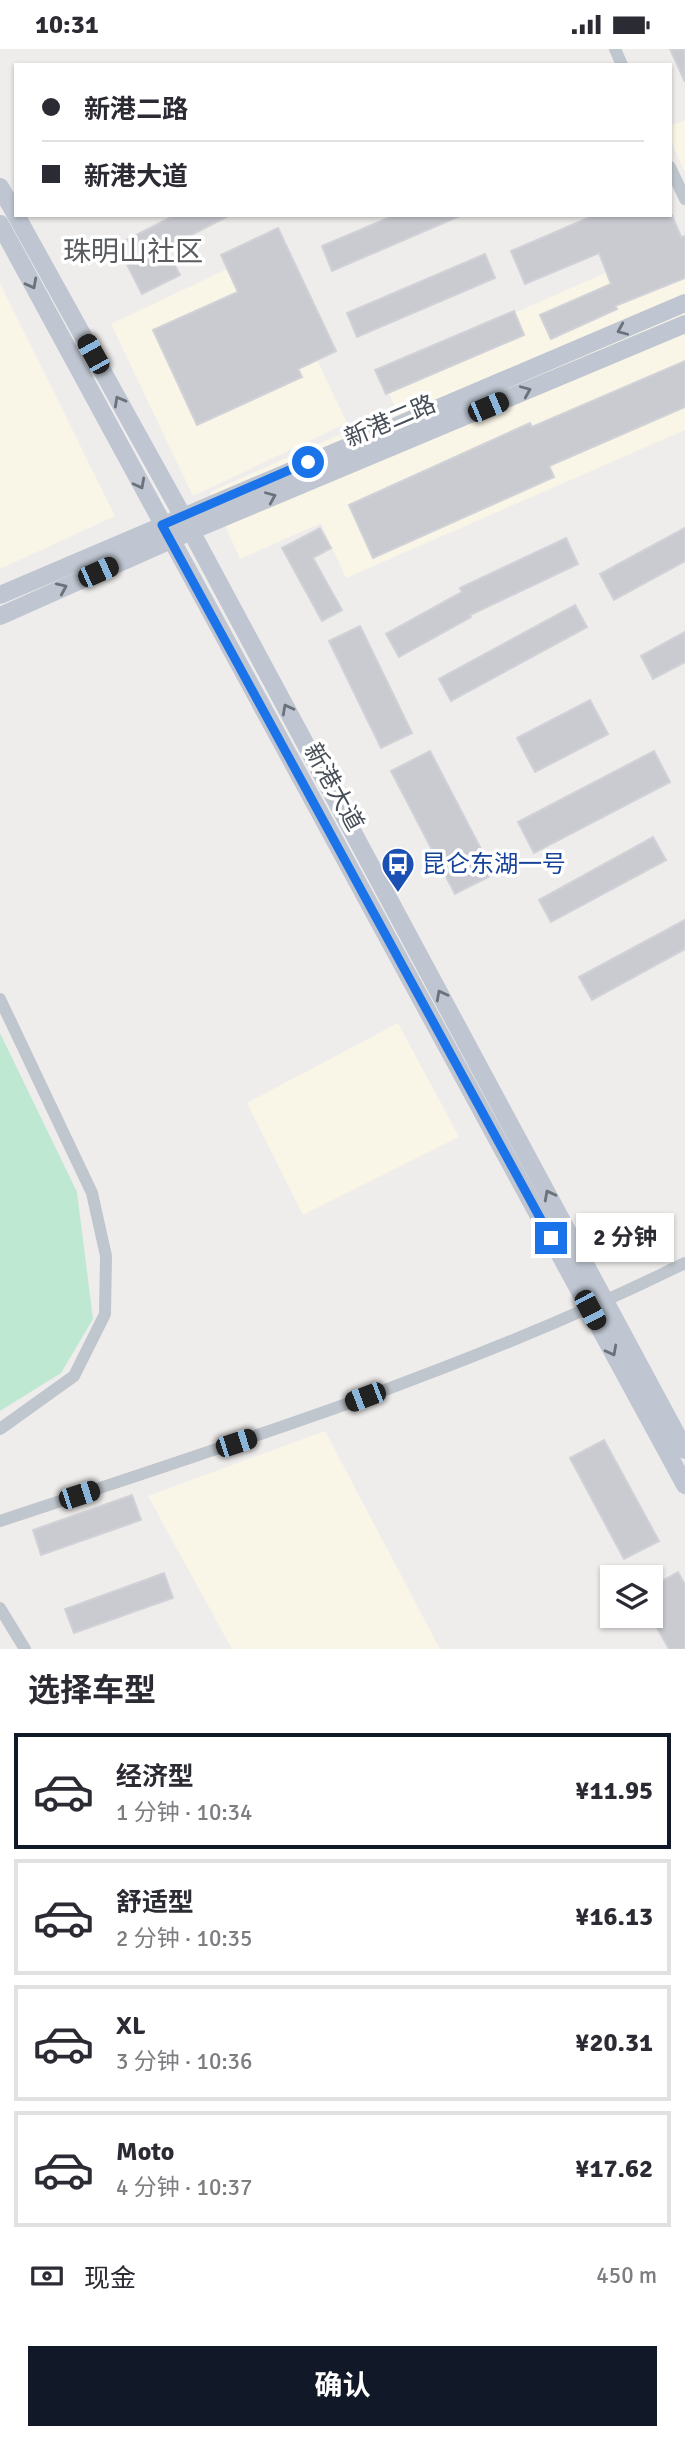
<!DOCTYPE html>
<html lang="zh">
<head>
<meta charset="utf-8">
<style>
  :root { --surface:#fff; --page:#f2f2f3; --text:#2b2b33; --muted:#7c7c81; --line:#e1e1e2; --accent:#111827 }
  body { margin:0; font-family:Signika,"Noto Sans SC",sans-serif; background:var(--page); color:var(--text); height:100vh; display:flex; flex-direction:column; font-size:26px; white-space:nowrap }
  * { box-sizing:border-box; margin:0 }
  p { font-size:23px; color:var(--muted) }
  .icon { flex:none; width:38px; height:38px; fill:none; stroke:currentColor; stroke-width:2; stroke-linecap:round; stroke-linejoin:round }
  .map { position:relative; height:1600px; overflow:hidden }
  .side { display:flex; flex-direction:column; background:var(--surface); flex:1 }
  .side>* { flex:none }
  .top-card { position:absolute; left:14px; top:14px; width:658px; height:154px; border-radius:0px; box-shadow:0 2px 5px #0004; display:grid; align-content:center; height:154px; padding:0 28px; background:var(--surface) }
  .controls { position:absolute; left:600px; top:1516px; display:grid; gap:14px }
  .controls a { display:grid; place-items:center; width:63px; height:63px; border-radius:0px; background:var(--surface); box-shadow:0 2px 5px #0004; font-size:35px }
  .end { position:absolute; width:32px; height:32px; margin:-16px; border:9px solid #1a73e8; background:#fff; box-shadow:0 0 0 4px #fff }
  .from { border-radius:50% }
  .bubble { position:absolute; height:49px; border-radius:0px; background:var(--surface); box-shadow:0 2px 5px #0004; font-size:23px; font-weight:700; line-height:49px; text-align:center }
  .car { position:absolute; width:21px; height:42px; margin:-21px -10px; border-radius:9px; box-shadow:0 0 5px 2px #0007; background:linear-gradient(#222 24%,#8ab4d8 0 40%,#222 0 76%,#8ab4d8 0 86%,#222 0) }
  .top-card b { display:flex; align-items:center; gap:24px; height:66px; font-size:26px }
  .top-card b+b { border-top:2px solid var(--line) }
  .top-card i { width:18px; height:18px; background:var(--text) }
  ul { padding:0; list-style:none }
  li { display:flex; align-items:center; gap:21px; height:116px; margin:0 14px 10px; padding:0 14px; border:4px solid var(--line); border-radius:0px }
  li div { flex:1 }
  li b { display:block; font-size:26px }
  li em { font-style:normal; font-weight:700 }
  li.current { border-color:var(--accent) }
  li>.icon { width:63px; height:63px; stroke-width:1.5 }
  h2 { padding:0 28px; font-size:32px; line-height:84px }
  .pay { display:flex; align-items:center; gap:18px; height:77px; padding:0 28px; font-size:26px }
  .pay p { margin-inline-start:auto }
  .primary-button { display:flex; gap:14px; margin-top:auto; padding:14px 28px }
  .primary-button a { flex:1; height:80px; border-radius:0px; background:var(--accent); color:#fff; font-size:28px; font-weight:700; line-height:80px; text-align:center }
  .status { display:flex; justify-content:space-between; align-items:center; height:49px; padding:0 35px; background:var(--surface); direction:ltr }
  .status svg { height:19px; fill:currentColor }
  .map>svg:first-child { display:block }
  .commercial { fill:#f9f5e7 }
  .green { fill:#bfe8d2 }
  .building { fill:#cacbd1; stroke:#d1d2d7; stroke-width:2 }
  .lines { fill:none; stroke-linecap:round; stroke-linejoin:round }
  .minor { stroke:#bfc6cd; stroke-width:12 }
  .secondary { stroke:#bfc6d1; stroke-width:18 }
  .oneway { stroke:#6b727c }
  .route { stroke:#1a73e8; stroke-width:9 }
  .labels { text-anchor:middle; stroke-width:7; stroke-linejoin:round; paint-order:stroke }
  .street-label { font-size:24px; fill:#474e57; stroke:#fff }
  .transit-label { font-size:24px; fill:#164399; stroke:#fff; text-anchor:start }
  .quarter-label { font-size:28px; fill:#5a5c60; stroke:#fff }
</style>
</head>
<body>
<div class="status"><b>10:31</b><svg viewBox="0 0 49 12"><path d="M0 12V9h3v3zM5 12V6h3v6zM10 12V3h3v9zM15 12V0h3v12zM26 1h20v11H26zM47 4h2v5h-2z"/></svg></div>
<div class="map">
<svg width="685" height="1600" viewBox="0 0 685 1600">
  <rect width="100%" height="100%" fill="#efedec"/>
  <!-- commercial -->
  <g class="commercial">
    <polygon points="685,71 685,123 670,90 670,77"/>
    <polygon points="685,189 685,381 346,529 321,474 240,510 210,443 396,361 380,323"/>
    <polygon points="265,202 347,374 193,447 111,275"/>
    <polygon points="0,234 115,467 0,520"/>
    <polygon points="398,974 459,1088 303,1166 247,1054"/>
    <polygon points="325,1382 440,1600 232,1600 148,1447"/>
  </g>
  <!-- green -->
  <polygon class="green" points="0,984 77,1143 93,1270 61,1324 0,1362"/>
  <!-- building -->
  <g class="building">
    <polygon points="670,0 685,0 685,33"/>
    <polygon points="175,166 230,166 166,199 180,226 142,245 117,196"/>
    <polygon points="395,166 462,166 332,222 322,197"/>
    <polygon points="595,166 672,166 681,188 685,187 685,229 615,257 617,260 551,290 540,266 611,235 599,204 525,235 511,202"/>
    <polygon points="278,179 336,302 298,320 302,328 197,376 153,281 238,243 221,206"/>
    <polygon points="485,205 495,229 357,288 347,264"/>
    <polygon points="514,262 524,286 386,345 375,321"/>
    <polygon points="685,312 685,358 549,417 554,428 373,509 349,456 530,374 532,378"/>
    <polygon points="320,479 331,499 313,509 342,561 322,572 282,499"/>
    <polygon points="685,479 685,512 614,551 600,525"/>
    <polygon points="566,489 578,515 470,566 471,568 399,608 386,585 462,543 460,539"/>
    <polygon points="575,556 587,578 451,652 439,630"/>
    <polygon points="360,577 412,684 381,699 329,592"/>
    <polygon points="685,583 685,613 653,630 641,607"/>
    <polygon points="590,651 608,685 535,723 517,689"/>
    <polygon points="430,702 494,825 455,845 391,722"/>
    <polygon points="654,702 670,733 534,804 518,773"/>
    <polygon points="653,788 666,811 551,873 539,851"/>
    <polygon points="685,871 685,900 592,951 579,928"/>
    <polygon points="604,1391 659,1492 624,1510 570,1409"/>
    <polygon points="132,1446 141,1471 41,1506 33,1481"/>
    <polygon points="678,1523 685,1536 685,1600 669,1600 651,1568 651,1538"/>
    <polygon points="164,1524 173,1549 74,1584 65,1560"/>
  </g>
  <g class="lines">
    <!-- minor -->
    <g class="minor">
      <polyline points="615,0 622,16"/>
      <polyline points="670,118 685,150"/>
      <polyline points="0,950 92,1144 106,1207 105,1265 74,1327 0,1380"/>
      <path d="M0,1472C232,1395 466,1322 685,1214"/>
      <polyline points="0,1559 25,1600"/>
    </g>
    <!-- secondary -->
    <g class="secondary">
      <polyline points="0,138 16,166"/>
      <polyline points="16,166 191,482 685,1401"/>
      <polyline points="0,175 685,1436"/>
      <polyline points="0,546 685,254"/>
      <polyline points="0,567 191,482 685,275"/>
    </g>
  </g>
  <!-- one-way arrows -->
  <defs><path id="oneway-chevron" d="M-2-3.5L2.5 0L-2 3.5" fill="none" stroke-width="1.6" stroke-linecap="round" stroke-linejoin="round" transform="scale(1.75)"/></defs>
  <g class="oneway">
    <use href="#oneway-chevron" transform="translate(32 235) rotate(62)"/>
    <use href="#oneway-chevron" transform="translate(622 281) rotate(157)"/>
    <use href="#oneway-chevron" transform="translate(526 342) rotate(-23)"/>
    <use href="#oneway-chevron" transform="translate(119 352) rotate(-119)"/>
    <use href="#oneway-chevron" transform="translate(140 435) rotate(62)"/>
    <use href="#oneway-chevron" transform="translate(271 448) rotate(-23)"/>
    <use href="#oneway-chevron" transform="translate(62 539) rotate(-24)"/>
    <use href="#oneway-chevron" transform="translate(287 660) rotate(-118)"/>
    <use href="#oneway-chevron" transform="translate(441 946) rotate(-118)"/>
    <use href="#oneway-chevron" transform="translate(549 1146) rotate(-118)"/>
    <use href="#oneway-chevron" transform="translate(612 1302) rotate(62)"/>
  </g>
  <g class="lines">
    <!-- route -->
    <polyline class="route" points="308,413 162,476 551,1189"/>
  </g>
  <!-- icons -->
  <defs>
    <symbol id="bus-pin" viewBox="-11 -11 22 30"><path d="M0 17L-7.5 6A9.5 9.5 0 1 1 7.5 6Z" fill="#1a4fb4" stroke="#fff"/><path d="M-5-6H5V4H4V6H2V4H-2V6H-4V4H-5ZM-3.5-4V0h7V-4ZM-3.5 1.2v1.5H-2V1.2ZM2 1.2v1.5H3.5V1.2Z" fill="#fff"/></symbol>
  </defs>
  <g fill-rule="evenodd">
    <use href="#bus-pin" x="379" y="796" width="38" height="52"/>
  </g>
  <g class="labels">
    <!-- street labels -->
    <g class="street-label">
      <text transform="translate(390 372) rotate(-23)" y="8">新港二路</text>
      <text transform="translate(334 738) rotate(61)" y="8">新港大道</text>
    </g>
    <!-- transit labels -->
    <g class="transit-label">
      <text x="422" y="823">昆仑东湖一号</text>
    </g>
    <!-- quarter labels -->
    <g class="quarter-label">
      <text x="133" y="212">珠明山社区</text>
    </g>
  </g>
</svg>
<div class="controls">
<a><svg class="icon" aria-label="layers" viewBox="0 0 24 24"><path d="M12 4l9 5-9 5-9-5zM3 14l9 5 9-5"/></svg></a>
</div>
<i class="end from" style="left:308px;top:413px"></i>
<i class="end" style="left:551px;top:1189px"></i>
<div class="bubble" style="left:576px;top:1164px;width:98px">2 分钟</div>
<i class="car" style="left:93px;top:305px;rotate:331deg"></i>
<i class="car" style="left:488px;top:358px;rotate:67deg"></i>
<i class="car" style="left:98px;top:523px;rotate:66deg"></i>
<i class="car" style="left:590px;top:1261px;rotate:152deg"></i>
<i class="car" style="left:365px;top:1348px;rotate:249deg"></i>
<i class="car" style="left:236px;top:1394px;rotate:72deg"></i>
<i class="car" style="left:79px;top:1446px;rotate:72deg"></i>
<div class="top-card">
<b><i class="from"></i>新港二路</b>
<b><i></i>新港大道</b>
</div>
</div>
<section class="side">
<h2>选择车型</h2>
<ul>
<li class="current"><svg class="icon" aria-label="car" viewBox="0 0 24 24"><path d="M5 17H2v-5l4-1 3-4h7l3 4 3 1v5h-3M9 17h6M6 11h13"/><circle cx="7" cy="17" r="2"/><circle cx="17" cy="17" r="2"/></svg><div><b>经济型</b><p>1 分钟 · 10:34</p></div><em>¥11.95</em></li>
<li><svg class="icon" aria-label="car" viewBox="0 0 24 24"><path d="M5 17H2v-5l4-1 3-4h7l3 4 3 1v5h-3M9 17h6M6 11h13"/><circle cx="7" cy="17" r="2"/><circle cx="17" cy="17" r="2"/></svg><div><b>舒适型</b><p>2 分钟 · 10:35</p></div><em>¥16.13</em></li>
<li><svg class="icon" aria-label="car" viewBox="0 0 24 24"><path d="M5 17H2v-5l4-1 3-4h7l3 4 3 1v5h-3M9 17h6M6 11h13"/><circle cx="7" cy="17" r="2"/><circle cx="17" cy="17" r="2"/></svg><div><b>XL</b><p>3 分钟 · 10:36</p></div><em>¥20.31</em></li>
<li><svg class="icon" aria-label="car" viewBox="0 0 24 24"><path d="M5 17H2v-5l4-1 3-4h7l3 4 3 1v5h-3M9 17h6M6 11h13"/><circle cx="7" cy="17" r="2"/><circle cx="17" cy="17" r="2"/></svg><div><b>Moto</b><p>4 分钟 · 10:37</p></div><em>¥17.62</em></li>
</ul>
<div class="pay"><svg class="icon" aria-label="cash" viewBox="0 0 24 24"><path d="M3 7h18v10H3z"/><circle cx="12" cy="12" r="2"/></svg>现金<p>450 m</p></div>
<div class="primary-button"><a>确认</a></div>
</section>
</body>
</html>
